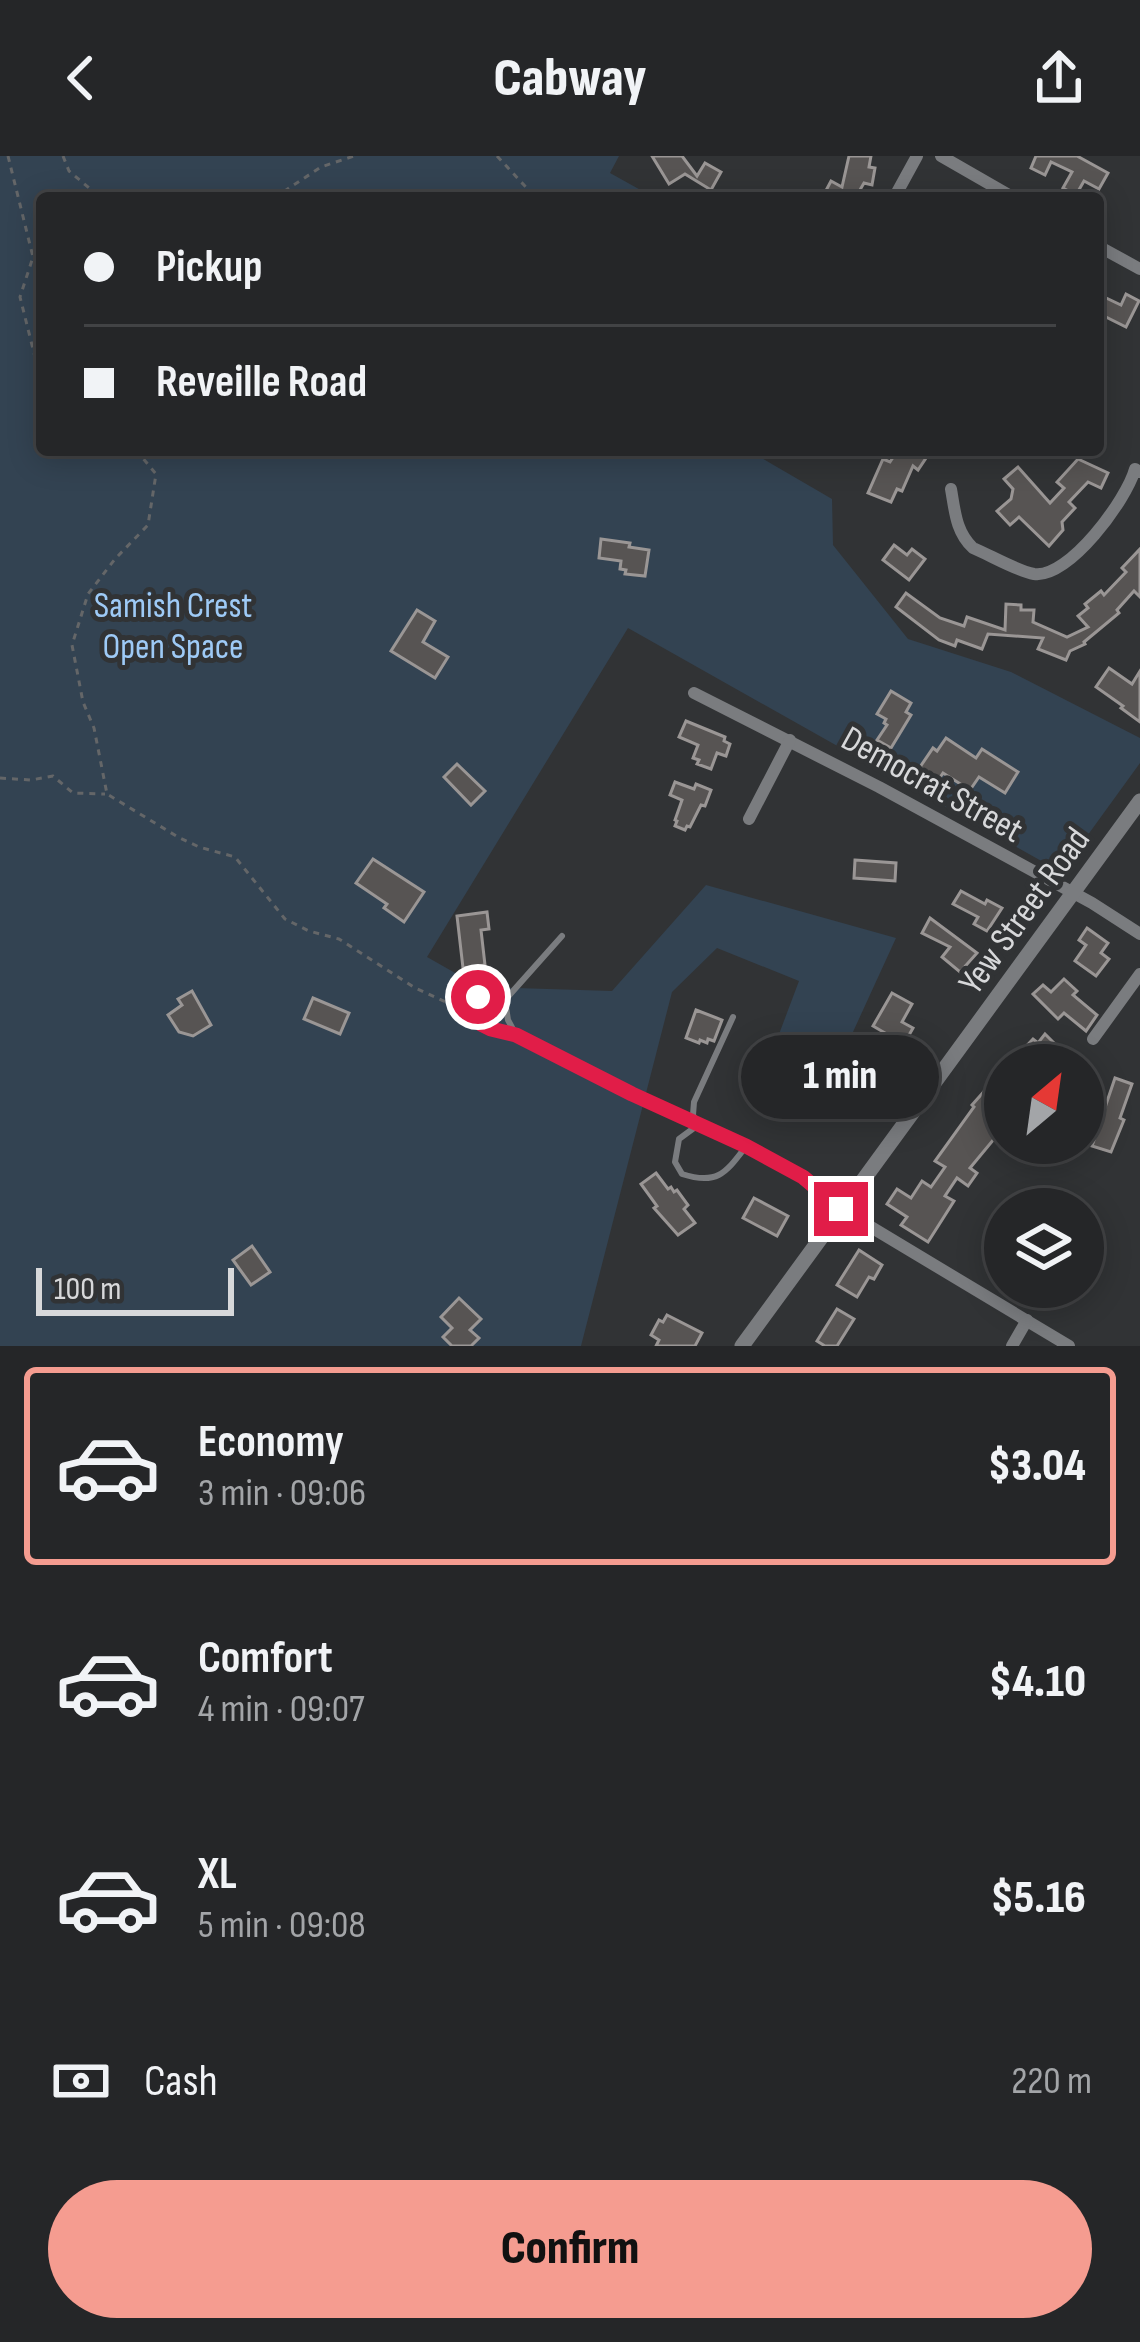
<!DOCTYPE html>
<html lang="en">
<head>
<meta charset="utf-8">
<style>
  :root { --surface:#252628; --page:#2d2e30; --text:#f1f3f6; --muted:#a3a5a8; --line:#424345; --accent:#f59c90 }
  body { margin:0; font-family:"Sofia Sans Condensed",sans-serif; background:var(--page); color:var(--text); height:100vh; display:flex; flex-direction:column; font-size:45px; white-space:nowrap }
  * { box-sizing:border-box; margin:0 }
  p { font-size:39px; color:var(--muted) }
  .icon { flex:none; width:66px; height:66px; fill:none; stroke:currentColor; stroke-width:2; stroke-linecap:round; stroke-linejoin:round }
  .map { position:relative; height:1190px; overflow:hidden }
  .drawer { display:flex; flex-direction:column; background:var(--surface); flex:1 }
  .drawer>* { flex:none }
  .hud { position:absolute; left:36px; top:36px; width:1068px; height:264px; border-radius:12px; box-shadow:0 6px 30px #0003,0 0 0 3px var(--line); display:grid; align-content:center; height:264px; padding:0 48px; background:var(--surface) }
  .needle { width:78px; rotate:29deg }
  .controls { position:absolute; left:984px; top:888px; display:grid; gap:24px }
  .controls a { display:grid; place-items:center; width:120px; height:120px; border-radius:50%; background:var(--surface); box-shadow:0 6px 30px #0003,0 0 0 3px var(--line); font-size:60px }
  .scale { position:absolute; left:36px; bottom:30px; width:198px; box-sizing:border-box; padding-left:12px; border:6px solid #d7d8da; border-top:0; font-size:33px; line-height:42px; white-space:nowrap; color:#d7d8da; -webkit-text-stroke:9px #313335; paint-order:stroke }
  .end { position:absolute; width:54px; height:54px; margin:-27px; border:15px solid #e11d48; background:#fff; box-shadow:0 0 0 6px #fff }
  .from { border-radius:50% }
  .bubble { position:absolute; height:84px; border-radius:42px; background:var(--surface); box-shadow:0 6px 30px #0003,0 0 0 3px var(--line); font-size:39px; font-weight:800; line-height:84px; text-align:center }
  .hud b { display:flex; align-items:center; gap:42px; height:114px; font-size:45px }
  .hud b+b { border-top:3px solid var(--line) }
  .hud i { width:30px; height:30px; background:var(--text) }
  ul { padding:21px 0 0; list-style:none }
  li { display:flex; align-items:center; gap:36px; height:198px; margin:0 24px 18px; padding:0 24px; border:6px solid transparent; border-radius:12px }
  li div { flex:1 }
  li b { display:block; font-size:45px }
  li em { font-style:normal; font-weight:800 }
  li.selected { border-color:var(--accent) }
  li>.icon { width:108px; height:108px; stroke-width:1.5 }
  .pay { display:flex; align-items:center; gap:30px; height:132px; padding:0 48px; font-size:45px }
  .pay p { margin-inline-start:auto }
  .action { display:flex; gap:24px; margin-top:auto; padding:24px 48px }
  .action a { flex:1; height:138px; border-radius:72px; background:var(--accent); color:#111; font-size:48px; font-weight:800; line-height:138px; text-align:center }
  header { display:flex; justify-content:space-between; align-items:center; height:156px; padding:0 48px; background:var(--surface); font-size:54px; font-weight:800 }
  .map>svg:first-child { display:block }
  .green { fill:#334352 }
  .building { fill:#575453; stroke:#9a9695; stroke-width:3 }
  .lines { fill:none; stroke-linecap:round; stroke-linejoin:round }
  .path { stroke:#646668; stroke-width:3; stroke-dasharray:6 6; stroke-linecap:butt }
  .service { stroke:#7a7c7f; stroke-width:6 }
  .minor { stroke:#7a7c7f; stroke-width:12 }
  .tertiary { stroke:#7a7c7f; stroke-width:15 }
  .route { stroke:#e11d48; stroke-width:15 }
  .labels { text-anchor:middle; stroke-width:10; stroke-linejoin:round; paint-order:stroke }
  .park-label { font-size:36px; fill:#9ecaf6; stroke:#313335 }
  .street-label { font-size:36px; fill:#d7d8da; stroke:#313335 }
</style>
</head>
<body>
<header><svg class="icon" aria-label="back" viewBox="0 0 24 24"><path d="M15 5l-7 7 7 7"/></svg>Cabway<svg class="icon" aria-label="share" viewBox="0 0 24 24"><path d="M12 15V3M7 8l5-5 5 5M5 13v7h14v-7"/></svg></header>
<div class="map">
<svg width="1140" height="1190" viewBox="0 0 1140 1190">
  <rect width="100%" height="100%" fill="#313335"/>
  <!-- green -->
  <polygon class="green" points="0,0 619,0 610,17 655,42 42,42 42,294 763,294 760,301 832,343 833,389 908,483 1011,516 1140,582 1140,607 1061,716 628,472 427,801 480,831 612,835 706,729 896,782 820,948 781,966 764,918 799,825 717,792 672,836 581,1190 0,1190"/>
  <!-- building -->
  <g class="building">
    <polygon points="652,0 682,0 697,20 705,7 721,16 711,34 685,18 669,28"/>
    <polygon points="849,0 871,0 869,11 875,12 872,29 864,27 857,39 863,42 822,42 831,25 842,31"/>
    <polygon points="1036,0 1077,0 1108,17 1099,33 1084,25 1076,39 1063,32 1072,16 1051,6 1045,19 1031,12"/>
    <polygon points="1126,138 1139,145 1126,171 1098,157 1104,141 1121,149"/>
    <polygon points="898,294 926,294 922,299 926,302 918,314 913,310 902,335 897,333 891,346 868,337 883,303 890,306"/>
    <polygon points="1078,303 1108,317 1101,332 1088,326 1069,346 1075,352 1062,366 1063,374 1049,390 1019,361 1010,369 997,355 1011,343 1013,333 1004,323 1018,311 1050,347 1064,332 1057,326"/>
    <polygon points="601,383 630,387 629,391 649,394 645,420 625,418 626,414 620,413 621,405 599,402"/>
    <polygon points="894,389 907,399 912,393 925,403 909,424 883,404"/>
    <polygon points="1140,393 1140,441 1134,435 1117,454 1119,457 1084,486 1085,488 1070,495 1066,504 1038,493 1043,482 988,478 982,493 957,484 955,490 939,484 896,451 906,437 940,462 964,470 967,461 1005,474 1006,448 1021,449 1021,454 1034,454 1033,466 1067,481 1088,471 1078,460 1088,452 1085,448 1101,435 1104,439 1126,416 1122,412"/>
    <polygon points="417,454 435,465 423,486 448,501 435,522 391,495"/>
    <polygon points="1109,512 1132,528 1140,515 1140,566 1121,552 1123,550 1096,531"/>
    <polygon points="891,535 911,547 906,556 911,559 891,592 877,584 887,569 884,567 886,563 877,558"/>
    <polygon points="686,565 725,581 724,585 730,588 726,600 717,597 711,613 697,608 699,604 693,602 698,589 679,581"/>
    <polygon points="946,582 976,602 982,593 1018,616 1005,637 979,621 970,634 943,617 939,623 920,611 933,592 937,595"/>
    <polygon points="457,608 485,635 471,649 444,621"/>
    <polygon points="675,626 694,633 696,628 711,634 705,650 701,649 690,671 687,670 685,674 675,670 677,665 675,664 682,644 670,639"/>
    <polygon points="373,703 424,736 404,766 384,752 387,748 356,727"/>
    <polygon points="855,704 896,707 895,725 854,722"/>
    <polygon points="961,735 985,748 987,744 1002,752 987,775 974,768 978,761 953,748"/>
    <polygon points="487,756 489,773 481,774 485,809 463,812 457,760"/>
    <polygon points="930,762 977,797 960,816 942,801 950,791 922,777"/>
    <polygon points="1087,772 1108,787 1101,797 1109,803 1096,820 1075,805 1086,789 1079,784"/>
    <polygon points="1064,823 1077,835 1073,839 1097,859 1086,875 1064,857 1058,863 1033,838 1043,829 1051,836"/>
    <polygon points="192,835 211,869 193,880 179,876 168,859 182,849 178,843"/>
    <polygon points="892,837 912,848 902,866 913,872 904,888 873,870"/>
    <polygon points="313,842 349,857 340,878 304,863"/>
    <polygon points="696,854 722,864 714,885 708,883 707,887 700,884 699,887 686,882"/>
    <polygon points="1045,878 1057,890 1053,894 1057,898 1047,909 1031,909 1019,898 1033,883 1038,887"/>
    <polygon points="996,922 1005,931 1005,941 1000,946 1005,950 1005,994 994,983 970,1012 977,1017 968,1030 957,1022 945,1040 954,1045 928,1086 901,1069 907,1061 887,1048 897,1033 911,1042 922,1025 931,1031 945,1011 935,1005 974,951 972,949"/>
    <polygon points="1115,922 1132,928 1120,962 1124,964 1111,996 1092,990"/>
    <polygon points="656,1017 668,1033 671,1031 674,1036 677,1034 688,1049 684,1053 695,1067 678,1079 654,1052 657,1050 641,1028"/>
    <polygon points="754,1042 788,1060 777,1080 743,1062"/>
    <polygon points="252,1090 270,1116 251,1129 233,1104"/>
    <polygon points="859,1094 882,1109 874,1123 869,1121 857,1141 837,1129"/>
    <polygon points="459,1142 481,1163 470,1174 479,1182 471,1190 452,1190 443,1181 452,1172 441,1161"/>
    <polygon points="837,1153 854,1163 837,1190 825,1190 817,1185"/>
    <polygon points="667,1159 702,1177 695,1190 656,1190 659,1184 651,1179 659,1164 663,1166"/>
  </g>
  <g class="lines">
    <!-- path -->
    <g class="path">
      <polyline points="8,0 33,101 20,141 42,229"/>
      <polyline points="63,0 69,15 101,42"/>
      <polyline points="497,0 536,42"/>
      <polyline points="274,42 321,11 354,0"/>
      <polyline points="136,294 156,318 148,369 115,403 88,438 72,489 83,546 94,572 107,638 178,681 199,691 235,701 285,763 309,775 339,783 415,832 463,854"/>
      <polyline points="0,622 31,624 53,620 73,637 105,638"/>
    </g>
    <!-- service -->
    <g class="service">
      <polyline points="562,780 505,844 508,864 516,879 628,937"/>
      <path d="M505,844L494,834H485C456,862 490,873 514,878"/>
      <path d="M733,861L694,946L693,959L698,969L679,983L675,1006L682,1018C716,1029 725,1018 744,993"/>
    </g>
    <!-- minor -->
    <g class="minor">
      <polyline points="941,0 1014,42"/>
      <polyline points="894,42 917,0"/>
      <polyline points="1098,90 1140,113"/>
      <path d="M951,333C955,356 956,376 973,392C990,399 1017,415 1034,418C1069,423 1127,343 1135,313L1140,316"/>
      <polyline points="694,537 879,631 1092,747 1140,778"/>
      <polyline points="749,663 790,584"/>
      <polyline points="1093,883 1140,818"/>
      <polyline points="631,938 746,990 803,1021 841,1053 1069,1190"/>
      <polyline points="1012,1190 1027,1164"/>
    </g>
    <!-- tertiary -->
    <polyline class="tertiary" points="742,1190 1140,645"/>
  </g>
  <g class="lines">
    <!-- route -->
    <polyline class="route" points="478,841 474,850 481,868 491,873 516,879 632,938 746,990 803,1021 841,1053"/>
  </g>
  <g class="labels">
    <!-- park labels -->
    <g class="park-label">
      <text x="173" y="461">Samish Crest<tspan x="173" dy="41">Open Space</tspan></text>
    </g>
    <!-- street labels -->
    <g class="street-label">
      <text transform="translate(933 627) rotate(29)" y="13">Democrat Street</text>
      <text transform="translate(1023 754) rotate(-54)" y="13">Yew Street Road</text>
    </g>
  </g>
</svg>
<div class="controls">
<a><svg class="needle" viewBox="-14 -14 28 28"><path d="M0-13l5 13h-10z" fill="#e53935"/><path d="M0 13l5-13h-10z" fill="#a3a5a8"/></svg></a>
<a><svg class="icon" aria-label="layers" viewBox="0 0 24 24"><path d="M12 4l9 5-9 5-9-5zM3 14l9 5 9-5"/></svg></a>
</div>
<div class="scale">100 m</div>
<i class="end from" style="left:478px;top:841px"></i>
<i class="end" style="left:841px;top:1053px"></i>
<div class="bubble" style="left:741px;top:879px;width:198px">1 min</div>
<div class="hud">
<b><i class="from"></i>Pickup</b>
<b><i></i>Reveille Road</b>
</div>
</div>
<section class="drawer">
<ul>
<li class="selected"><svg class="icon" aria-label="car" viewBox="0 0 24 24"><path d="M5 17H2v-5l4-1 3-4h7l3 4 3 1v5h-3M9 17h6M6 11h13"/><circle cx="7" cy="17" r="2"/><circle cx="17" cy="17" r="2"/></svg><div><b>Economy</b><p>3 min · 09:06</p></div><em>$3.04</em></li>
<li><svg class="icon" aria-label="car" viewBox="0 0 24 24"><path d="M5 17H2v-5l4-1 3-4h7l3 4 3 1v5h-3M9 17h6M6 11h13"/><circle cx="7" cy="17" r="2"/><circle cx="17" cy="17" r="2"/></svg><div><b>Comfort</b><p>4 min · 09:07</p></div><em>$4.10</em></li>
<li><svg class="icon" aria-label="car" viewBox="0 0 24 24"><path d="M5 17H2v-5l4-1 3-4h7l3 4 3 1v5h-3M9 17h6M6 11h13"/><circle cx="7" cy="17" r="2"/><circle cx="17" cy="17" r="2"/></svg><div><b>XL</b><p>5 min · 09:08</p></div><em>$5.16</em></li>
</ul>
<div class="pay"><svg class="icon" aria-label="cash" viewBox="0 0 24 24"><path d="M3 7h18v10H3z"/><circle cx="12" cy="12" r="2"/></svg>Cash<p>220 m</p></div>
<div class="action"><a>Confirm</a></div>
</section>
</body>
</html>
